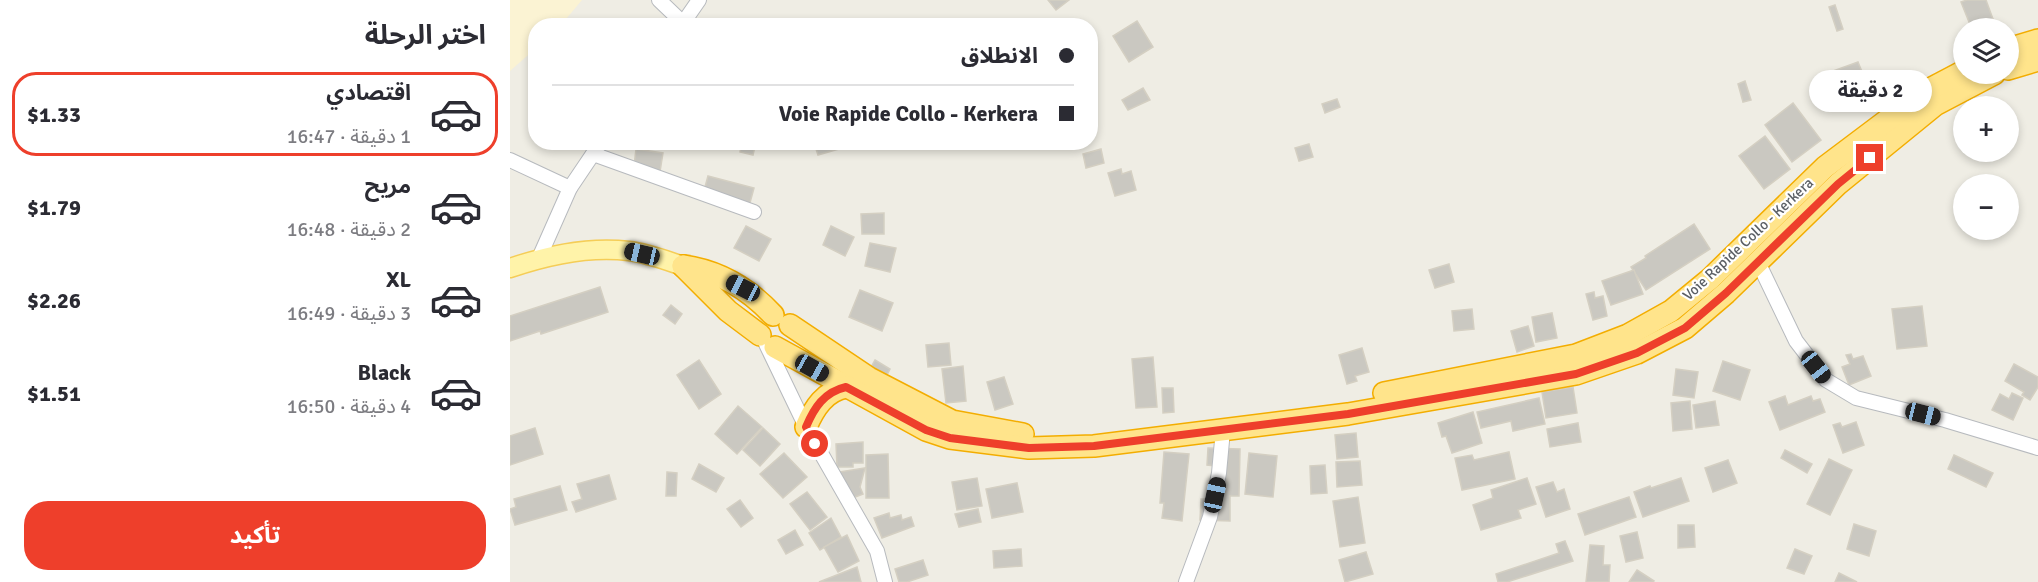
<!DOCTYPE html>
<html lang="ar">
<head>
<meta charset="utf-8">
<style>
  :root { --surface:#fff; --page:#f2f2f3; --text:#2b2b33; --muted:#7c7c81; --line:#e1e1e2; --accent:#ee3f2b }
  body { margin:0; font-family:Signika,"Noto Sans Arabic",sans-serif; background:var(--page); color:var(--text); direction:rtl; height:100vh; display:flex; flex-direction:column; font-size:22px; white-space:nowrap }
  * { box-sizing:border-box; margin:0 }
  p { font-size:20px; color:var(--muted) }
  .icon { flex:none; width:33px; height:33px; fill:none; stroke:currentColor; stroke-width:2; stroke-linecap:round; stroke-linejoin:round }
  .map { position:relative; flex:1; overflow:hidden; direction:ltr }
  .details { display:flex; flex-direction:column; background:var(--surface); width:510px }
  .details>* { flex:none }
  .hud { position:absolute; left:18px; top:18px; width:570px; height:132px; border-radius:24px; box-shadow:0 3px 9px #0003; direction:rtl; display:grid; align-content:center; height:132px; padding:0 24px; background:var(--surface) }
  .tools { position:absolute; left:1443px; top:18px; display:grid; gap:12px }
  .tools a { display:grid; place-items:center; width:66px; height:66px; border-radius:50%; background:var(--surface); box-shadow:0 3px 9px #0003; font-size:30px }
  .end { position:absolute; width:27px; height:27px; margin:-14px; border:8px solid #ee3f2b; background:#fff; box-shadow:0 0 0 3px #fff }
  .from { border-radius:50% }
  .bubble { position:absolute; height:42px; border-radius:21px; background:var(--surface); box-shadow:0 3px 9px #0003; font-size:20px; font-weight:700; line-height:42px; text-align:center; direction:rtl }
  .car { position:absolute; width:18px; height:36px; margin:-18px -9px; border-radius:8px; box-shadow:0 0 4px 2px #0007; background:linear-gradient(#222 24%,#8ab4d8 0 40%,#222 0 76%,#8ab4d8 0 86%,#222 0) }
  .hud b { display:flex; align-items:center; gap:21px; height:57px; font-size:22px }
  .hud b+b { border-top:2px solid var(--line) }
  .hud i { width:15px; height:15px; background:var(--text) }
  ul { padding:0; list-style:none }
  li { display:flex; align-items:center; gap:18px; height:84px; margin:0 12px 9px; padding:0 12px; border:3px solid transparent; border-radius:24px }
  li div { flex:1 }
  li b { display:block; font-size:22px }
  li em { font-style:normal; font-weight:700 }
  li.current { border-color:var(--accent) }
  li>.icon { width:54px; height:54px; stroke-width:1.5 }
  h2 { padding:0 24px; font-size:27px; line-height:72px }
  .action { display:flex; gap:12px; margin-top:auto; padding:12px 24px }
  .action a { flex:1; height:69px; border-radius:24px; background:var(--accent); color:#fff; font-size:24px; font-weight:700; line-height:69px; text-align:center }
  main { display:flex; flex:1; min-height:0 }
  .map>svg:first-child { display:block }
  .sand { fill:#fbf3d3 }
  .building { fill:#cac8c1; stroke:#d4cfc2; stroke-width:1.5 }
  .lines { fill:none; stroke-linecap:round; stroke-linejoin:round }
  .minor-casing { stroke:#b7babe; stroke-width:16 }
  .major-casing { stroke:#f5cd57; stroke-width:21 }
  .highway-casing { stroke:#f3ad00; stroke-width:24 }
  .minor { stroke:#fff; stroke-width:14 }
  .major { stroke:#fff3a9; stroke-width:18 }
  .highway { stroke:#ffe48b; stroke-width:21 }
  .route { stroke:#ee3f2b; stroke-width:8 }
  .labels { text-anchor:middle; stroke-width:4.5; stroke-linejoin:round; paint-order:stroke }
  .street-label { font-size:15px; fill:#5c6065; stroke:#fff }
</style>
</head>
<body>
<main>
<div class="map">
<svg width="1528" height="582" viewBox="0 0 1528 582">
  <rect width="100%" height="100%" fill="#efede4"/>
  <!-- sand -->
  <polygon class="sand" points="0,0 72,0 51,25 26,26 25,49 0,71"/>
  <!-- building -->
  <g class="building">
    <polygon points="538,0 559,0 546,10"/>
    <polygon points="1457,0 1476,0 1483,19 1461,27 1451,2"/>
    <polygon points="1325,5 1333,29 1327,31 1319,7"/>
    <polygon points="627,21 643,47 619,62 603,36"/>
    <polygon points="1348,62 1360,91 1326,104 1315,74"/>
    <polygon points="1235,81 1241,100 1233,102 1228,84"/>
    <polygon points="633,88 640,100 618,110 612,100"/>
    <polygon points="827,99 830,107 815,113 812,104"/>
    <polygon points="1283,103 1311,140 1282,162 1255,125"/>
    <polygon points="1255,136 1280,169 1254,189 1229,156"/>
    <polygon points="213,142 246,142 243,155 230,152 231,147"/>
    <polygon points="316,142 327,142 329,149 308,155 305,146"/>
    <polygon points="799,144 803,157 789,161 785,148"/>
    <polygon points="126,149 153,153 149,178 123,174"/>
    <polygon points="591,149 594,163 576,168 573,154"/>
    <polygon points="611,169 612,174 621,171 626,190 605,196 598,173"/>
    <polygon points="198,176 244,188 238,210 192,198"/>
    <polygon points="374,213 374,234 352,234 351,214"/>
    <polygon points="1184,224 1200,249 1136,290 1121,267 1136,258 1135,256"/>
    <polygon points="236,226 261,239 249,261 224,248"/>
    <polygon points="321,226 344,237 335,256 313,245"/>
    <polygon points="360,243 386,248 380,272 355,266"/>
    <polygon points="939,264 944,282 925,288 919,270"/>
    <polygon points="1124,270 1133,294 1101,305 1092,281"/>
    <polygon points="90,287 98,312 31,334 30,331 0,341 0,316"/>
    <polygon points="350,290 383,303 372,331 339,317"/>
    <polygon points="1084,292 1085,298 1093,296 1097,316 1083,320 1076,294"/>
    <polygon points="161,305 172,314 165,324 153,315"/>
    <polygon points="1412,306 1417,346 1387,349 1382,309"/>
    <polygon points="962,309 964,329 944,331 942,311"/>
    <polygon points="1042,313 1047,338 1026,342 1022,317"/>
    <polygon points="1018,326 1024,346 1007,352 1001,331"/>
    <polygon points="439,343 441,365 418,367 416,345"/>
    <polygon points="852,348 859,372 845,376 847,381 837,384 829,355"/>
    <polygon points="1341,354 1343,359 1353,356 1361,376 1339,385 1332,367 1340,364 1336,355"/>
    <polygon points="643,357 647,407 626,408 622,359"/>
    <polygon points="189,360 211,394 189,409 167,375"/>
    <polygon points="365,360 380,369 372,385 356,376"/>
    <polygon points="1213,361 1240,370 1230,400 1203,391"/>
    <polygon points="1504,364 1528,377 1528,387 1520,400 1512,395 1514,392 1495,381"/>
    <polygon points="453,366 456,401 436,403 432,369"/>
    <polygon points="1166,369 1188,372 1184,398 1163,395"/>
    <polygon points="494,377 503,404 485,410 477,382"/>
    <polygon points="1063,387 1067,413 1036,418 1032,392"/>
    <polygon points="652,388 663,388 664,412 653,413"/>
    <polygon points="1502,393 1513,398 1503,420 1482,410 1490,394 1499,399"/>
    <polygon points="1275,396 1278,405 1301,396 1303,401 1310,399 1315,412 1270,430 1259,402"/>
    <polygon points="1029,398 1035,424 1003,431 1001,421 971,428 967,412"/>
    <polygon points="1180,401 1182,429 1163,431 1161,403"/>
    <polygon points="1205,401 1209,425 1186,428 1183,405"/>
    <polygon points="228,406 252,427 227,454 205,434"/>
    <polygon points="963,412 972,443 942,453 936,436 932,437 928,423"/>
    <polygon points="1346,422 1354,445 1333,453 1323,425 1330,423 1332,427"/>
    <polygon points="1068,423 1071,442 1040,447 1037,429"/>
    <polygon points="25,428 33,454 0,465 0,436"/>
    <polygon points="253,428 270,444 250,466 233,450"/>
    <polygon points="846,433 848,457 827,459 825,435"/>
    <polygon points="353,442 353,463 343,463 343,467 327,467 326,444"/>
    <polygon points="698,448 730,449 729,496 720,496 720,521 690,520 691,499 705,499 706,466 697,465"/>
    <polygon points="1275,450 1302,464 1297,473 1271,458"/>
    <polygon points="654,452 679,454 672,521 652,518 654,503 650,503"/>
    <polygon points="999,452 1005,479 952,490 945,458 962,455 964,460"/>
    <polygon points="274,453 297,477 273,498 250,474"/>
    <polygon points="739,453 767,456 763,497 735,494"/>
    <polygon points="378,454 379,498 356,498 356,455"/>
    <polygon points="1444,455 1483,473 1476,487 1438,469"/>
    <polygon points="1319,459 1342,470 1320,515 1297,504"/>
    <polygon points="1218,460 1227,483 1203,492 1195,468"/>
    <polygon points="850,461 852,485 827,487 826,462"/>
    <polygon points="189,464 214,478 206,492 182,479"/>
    <polygon points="815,465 817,493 801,494 800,466"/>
    <polygon points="355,468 350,487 353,494 340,499 329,472"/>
    <polygon points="157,472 167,473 166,496 156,496"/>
    <polygon points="99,475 106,499 66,512 62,502 72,499 67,484"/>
    <polygon points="467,478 472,506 447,510 442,482"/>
    <polygon points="1017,478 1026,504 1008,510 1011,518 971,530 963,505 983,498 981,490"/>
    <polygon points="1171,478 1179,501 1133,517 1124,492 1140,486 1141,488"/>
    <polygon points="1043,482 1047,492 1054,489 1060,509 1036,517 1026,487"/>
    <polygon points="507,483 513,512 482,518 476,489"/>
    <polygon points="50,486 57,510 5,525 0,509 6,507 4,499"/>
    <polygon points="297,492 317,517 300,530 280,504"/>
    <polygon points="848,497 855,543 830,547 823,501"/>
    <polygon points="1119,497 1126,517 1075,535 1068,514"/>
    <polygon points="230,500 243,518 231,527 217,509"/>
    <polygon points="468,509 471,522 449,527 445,514"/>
    <polygon points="379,513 380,518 391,515 392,520 401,517 404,526 372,538 364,518"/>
    <polygon points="321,518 331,537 310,550 299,533"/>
    <polygon points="1344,524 1366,531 1359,556 1337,549"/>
    <polygon points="1168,525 1184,525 1185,547 1168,548"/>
    <polygon points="285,530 293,545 276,554 268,540"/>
    <polygon points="1127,532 1133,558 1116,562 1110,536"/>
    <polygon points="337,535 349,561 328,572 314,547"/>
    <polygon points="1055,541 1063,561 997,582 988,582 986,574 1049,553 1046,544"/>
    <polygon points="1080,545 1094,546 1093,565 1100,565 1099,582 1076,582"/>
    <polygon points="511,549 512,566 484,568 483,551"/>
    <polygon points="1285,549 1302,556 1294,574 1277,568"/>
    <polygon points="856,552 863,574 835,582 829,560"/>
    <polygon points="413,560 418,575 397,582 389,582 385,569"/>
    <polygon points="347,567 351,582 309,582"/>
    <polygon points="1127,570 1144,581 1143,582 1119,582"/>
    <polygon points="1329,573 1347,582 1325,582"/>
  </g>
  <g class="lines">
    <defs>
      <g id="minor">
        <polyline points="149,0 173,23"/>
        <polyline points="171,26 189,0"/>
        <polyline points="83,154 244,212"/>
        <polyline points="0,160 60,188"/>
        <polyline points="29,258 60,188 91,142"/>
        <polyline points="1248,262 1286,341 1316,380 1346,398 1435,420 1528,448"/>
        <polyline points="256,344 296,427 367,551 375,582"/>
        <polyline points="676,582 700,517 709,473 713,430"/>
      </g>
      <path id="major" d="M0,268C38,255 79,246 119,251C137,253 155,260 173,266"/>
      <g id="highway">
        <polyline points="1498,49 1528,40"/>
        <polyline points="1498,69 1528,60"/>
        <path d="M173,266C208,271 239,289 263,315"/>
        <polyline points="173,266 218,311 250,335"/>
        <polyline points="280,325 359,378 442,421 513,434"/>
        <polyline points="265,347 416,430 440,438 519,448 584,446 838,414 1066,374 1127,353 1175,328 1216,293 1328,184 1425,105 1484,74"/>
        <polyline points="874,393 1066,355 1118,335 1161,311 1200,279 1315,167 1416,91 1454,71"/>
        <path d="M296,427C304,408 315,391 336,387"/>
      </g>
    </defs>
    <!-- minor casing -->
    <use href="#minor" class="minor-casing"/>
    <!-- major casing -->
    <use href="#major" class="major-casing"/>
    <!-- highway casing -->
    <use href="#highway" class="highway-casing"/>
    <!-- minor -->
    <use href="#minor" class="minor"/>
    <!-- major -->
    <use href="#major" class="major"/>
    <!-- highway -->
    <use href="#highway" class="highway"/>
  </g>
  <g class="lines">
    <!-- route -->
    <path class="route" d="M305,444L296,427C304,408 314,392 336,387L416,430L440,438L519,448L584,446L838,414L1066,374L1127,353L1175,328L1216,293L1328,184L1360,158"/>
  </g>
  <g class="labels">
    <!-- street labels -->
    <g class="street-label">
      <text transform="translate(1238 239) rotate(-43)" y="5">Voie Rapide Collo - Kerkera</text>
    </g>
  </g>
</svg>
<div class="tools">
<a><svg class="icon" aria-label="layers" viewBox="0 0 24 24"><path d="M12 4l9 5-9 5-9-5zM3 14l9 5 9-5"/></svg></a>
<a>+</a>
<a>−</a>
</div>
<i class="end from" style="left:305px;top:444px"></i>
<i class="end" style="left:1360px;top:158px"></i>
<div class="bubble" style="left:1299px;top:70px;width:123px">2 دقيقة</div>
<i class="car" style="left:132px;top:254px;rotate:283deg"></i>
<i class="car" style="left:233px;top:288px;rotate:297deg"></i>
<i class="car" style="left:1306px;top:367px;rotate:142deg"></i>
<i class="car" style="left:302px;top:368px;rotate:119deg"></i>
<i class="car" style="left:1413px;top:414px;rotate:104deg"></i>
<i class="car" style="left:705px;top:495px;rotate:12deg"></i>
<div class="hud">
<b><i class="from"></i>الانطلاق</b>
<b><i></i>Voie Rapide Collo - Kerkera</b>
</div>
</div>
<section class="details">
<h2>اختر الرحلة</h2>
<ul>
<li class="current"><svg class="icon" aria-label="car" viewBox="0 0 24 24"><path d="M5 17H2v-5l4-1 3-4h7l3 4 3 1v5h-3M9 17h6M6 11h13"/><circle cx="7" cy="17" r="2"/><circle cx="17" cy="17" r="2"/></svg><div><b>اقتصادي</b><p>1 دقيقة · 16:47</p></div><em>$1.33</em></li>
<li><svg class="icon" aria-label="car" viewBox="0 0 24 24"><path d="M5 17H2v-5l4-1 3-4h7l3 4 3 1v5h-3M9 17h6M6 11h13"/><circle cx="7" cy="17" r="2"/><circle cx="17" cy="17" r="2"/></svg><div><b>مريح</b><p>2 دقيقة · 16:48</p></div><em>$1.79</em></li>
<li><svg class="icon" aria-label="car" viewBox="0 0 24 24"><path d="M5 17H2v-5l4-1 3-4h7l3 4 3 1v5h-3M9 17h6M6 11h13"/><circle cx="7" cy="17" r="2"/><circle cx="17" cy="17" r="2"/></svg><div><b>XL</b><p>3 دقيقة · 16:49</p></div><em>$2.26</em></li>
<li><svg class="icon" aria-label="car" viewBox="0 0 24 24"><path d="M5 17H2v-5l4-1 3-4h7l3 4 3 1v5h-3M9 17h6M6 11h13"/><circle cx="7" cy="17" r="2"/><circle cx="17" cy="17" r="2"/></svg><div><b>Black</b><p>4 دقيقة · 16:50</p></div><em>$1.51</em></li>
</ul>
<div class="action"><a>تأكيد</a></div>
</section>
</main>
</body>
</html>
